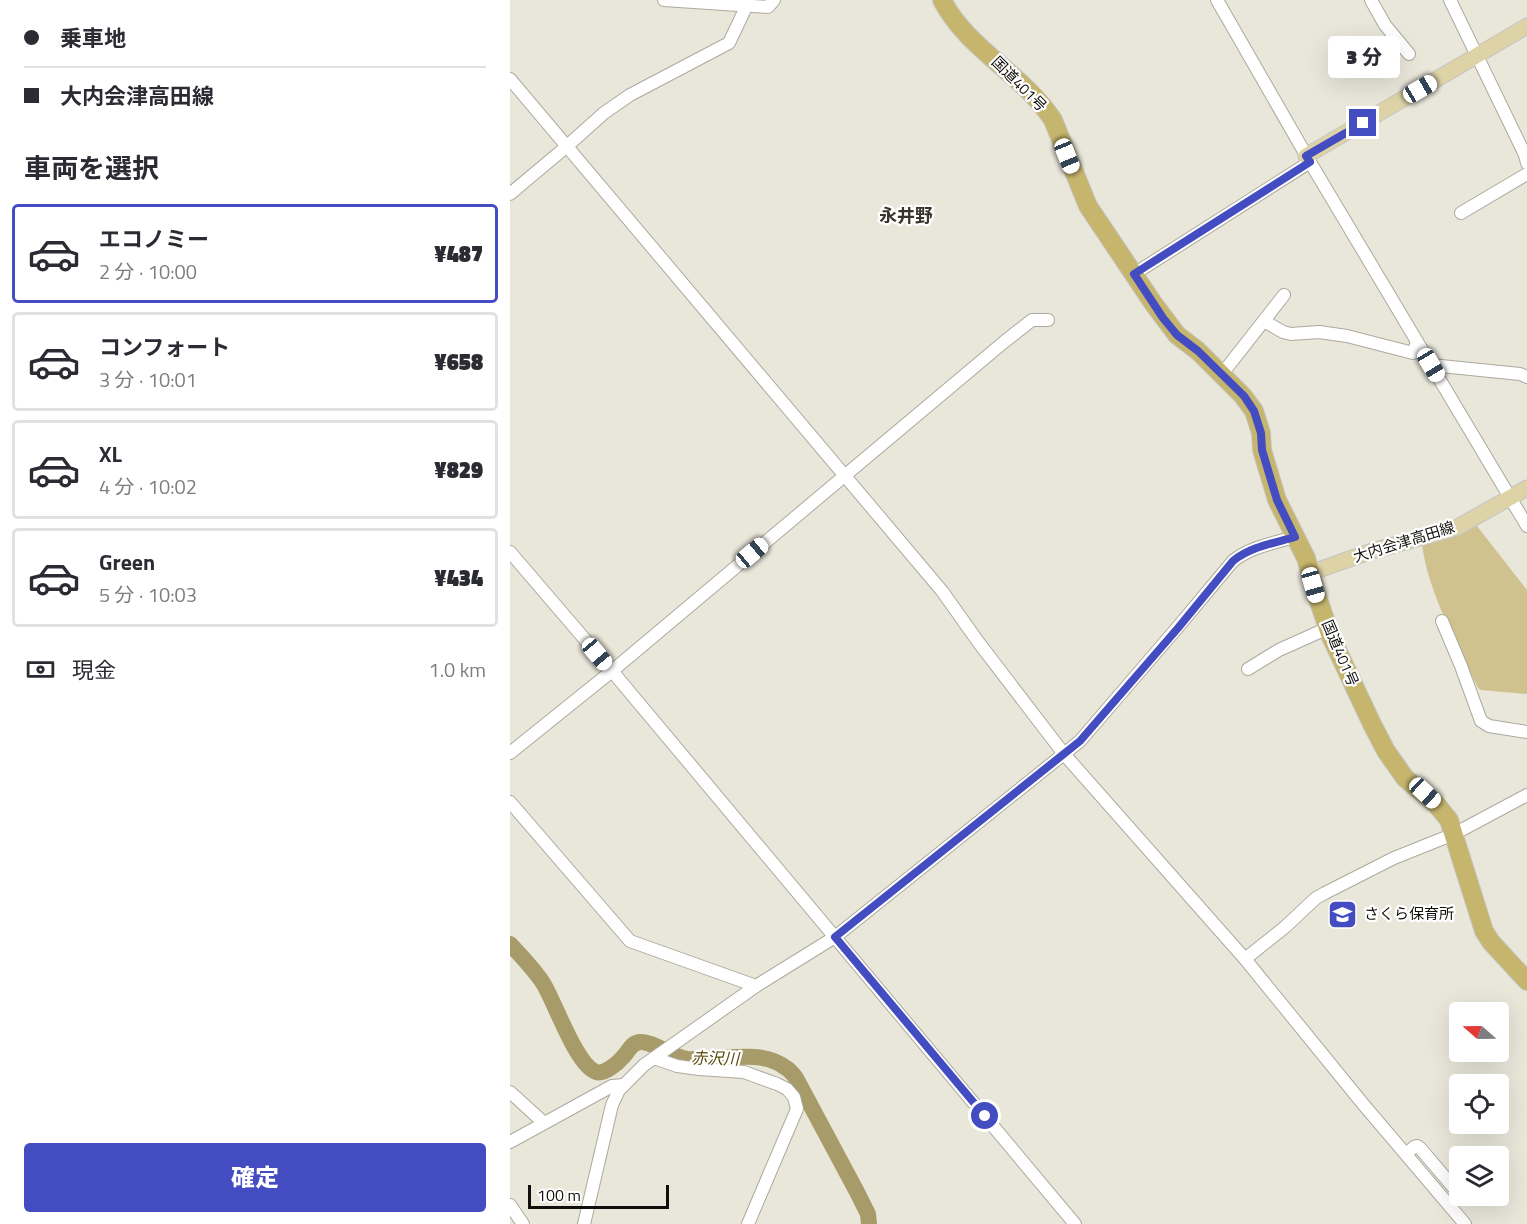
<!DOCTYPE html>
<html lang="ja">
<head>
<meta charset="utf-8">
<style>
  :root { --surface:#fff; --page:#f7f7f7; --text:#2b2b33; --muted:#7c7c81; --line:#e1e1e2; --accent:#434cc1 }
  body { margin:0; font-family:"Titillium Web","Noto Sans JP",sans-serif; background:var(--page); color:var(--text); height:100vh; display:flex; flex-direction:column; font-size:22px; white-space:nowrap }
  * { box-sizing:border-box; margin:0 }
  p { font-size:20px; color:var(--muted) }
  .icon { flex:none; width:33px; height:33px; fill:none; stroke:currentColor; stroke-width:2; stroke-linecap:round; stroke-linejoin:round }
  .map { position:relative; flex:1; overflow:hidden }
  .side { display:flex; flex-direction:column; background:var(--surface); width:510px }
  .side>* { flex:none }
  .hud { display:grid; align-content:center; height:132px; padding:0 24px; background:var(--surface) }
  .needle { width:39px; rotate:290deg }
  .controls { position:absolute; left:939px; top:1002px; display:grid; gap:12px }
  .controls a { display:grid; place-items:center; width:60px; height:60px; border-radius:6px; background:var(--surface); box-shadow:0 6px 24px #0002; font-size:30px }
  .scale { position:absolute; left:18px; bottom:15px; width:141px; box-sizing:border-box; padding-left:6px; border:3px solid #100f0b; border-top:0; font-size:16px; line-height:21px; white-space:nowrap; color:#100f0b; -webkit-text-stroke:4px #fff; paint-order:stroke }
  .end { position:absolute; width:27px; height:27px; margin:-14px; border:8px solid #434cc1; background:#fff; box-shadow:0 0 0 3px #fff }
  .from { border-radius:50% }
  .bubble { position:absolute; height:42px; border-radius:6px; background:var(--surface); box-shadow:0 6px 24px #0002; font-size:20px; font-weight:800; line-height:42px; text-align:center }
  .car { position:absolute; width:18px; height:36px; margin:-18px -9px; border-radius:8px; box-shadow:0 0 4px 2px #0007; background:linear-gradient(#fff 24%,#345 0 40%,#fff 0 76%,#345 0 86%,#fff 0) }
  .hud b { display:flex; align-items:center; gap:21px; height:57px; font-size:22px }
  .hud b+b { border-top:2px solid var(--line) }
  .hud i { width:15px; height:15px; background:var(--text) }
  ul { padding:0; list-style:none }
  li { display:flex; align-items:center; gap:18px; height:99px; margin:0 12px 9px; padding:0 12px; border:3px solid var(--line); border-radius:6px }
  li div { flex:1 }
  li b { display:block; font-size:22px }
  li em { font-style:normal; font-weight:800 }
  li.selected { border-color:var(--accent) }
  li>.icon { width:54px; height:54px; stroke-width:1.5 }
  h2 { padding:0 24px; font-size:27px; line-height:72px }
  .pay { display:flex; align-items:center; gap:15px; height:66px; padding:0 24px; font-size:22px }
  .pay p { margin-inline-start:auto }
  .primary-button { display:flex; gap:12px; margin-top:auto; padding:12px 24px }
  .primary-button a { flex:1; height:69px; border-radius:6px; background:var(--accent); color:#fff; font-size:24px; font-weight:800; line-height:69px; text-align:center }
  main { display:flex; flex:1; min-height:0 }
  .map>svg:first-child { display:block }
  .green { fill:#cfc28f }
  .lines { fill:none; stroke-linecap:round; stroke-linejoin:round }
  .river { stroke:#a79b69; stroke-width:16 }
  .minor-casing { stroke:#aca99e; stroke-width:14 }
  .major-casing { stroke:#c6c5c4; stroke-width:17 }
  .highway-casing { stroke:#c6c5c4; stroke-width:20 }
  .minor { stroke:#fff; stroke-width:12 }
  .major { stroke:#ddd3a7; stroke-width:15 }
  .highway { stroke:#c6b56d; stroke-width:18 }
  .route { stroke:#434cc1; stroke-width:8 }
  .labels { text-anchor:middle; stroke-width:4.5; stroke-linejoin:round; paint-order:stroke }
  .street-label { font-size:15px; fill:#100f0b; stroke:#fff }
  .poi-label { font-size:15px; fill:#100f0b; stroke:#fff; text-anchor:start }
  .water-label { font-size:16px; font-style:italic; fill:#574a0a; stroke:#fff }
  .quarter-label { font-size:18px; font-weight:bold; fill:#37352b; stroke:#fff }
</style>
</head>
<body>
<main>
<section class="side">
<div class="hud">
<b><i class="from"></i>乗車地</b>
<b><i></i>大内会津高田線</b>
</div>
<h2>車両を選択</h2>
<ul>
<li class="selected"><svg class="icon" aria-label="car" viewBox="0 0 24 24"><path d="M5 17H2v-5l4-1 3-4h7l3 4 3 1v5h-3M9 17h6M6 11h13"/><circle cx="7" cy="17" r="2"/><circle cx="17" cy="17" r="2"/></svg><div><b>エコノミー</b><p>2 分 · 10:00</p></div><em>¥487</em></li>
<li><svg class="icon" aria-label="car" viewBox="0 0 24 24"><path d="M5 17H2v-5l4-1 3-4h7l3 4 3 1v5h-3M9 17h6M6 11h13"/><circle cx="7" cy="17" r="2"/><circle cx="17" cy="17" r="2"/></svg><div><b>コンフォート</b><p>3 分 · 10:01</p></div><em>¥658</em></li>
<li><svg class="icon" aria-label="car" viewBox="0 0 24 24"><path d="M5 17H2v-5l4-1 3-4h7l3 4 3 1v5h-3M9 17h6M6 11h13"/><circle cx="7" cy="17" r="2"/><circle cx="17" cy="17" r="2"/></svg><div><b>XL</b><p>4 分 · 10:02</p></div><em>¥829</em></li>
<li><svg class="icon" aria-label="car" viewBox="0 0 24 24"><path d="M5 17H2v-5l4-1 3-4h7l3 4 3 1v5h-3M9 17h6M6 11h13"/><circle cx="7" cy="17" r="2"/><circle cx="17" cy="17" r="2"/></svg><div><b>Green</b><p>5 分 · 10:03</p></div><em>¥434</em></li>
</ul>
<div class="pay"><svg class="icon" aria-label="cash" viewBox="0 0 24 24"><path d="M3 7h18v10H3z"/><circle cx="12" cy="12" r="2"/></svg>現金<p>1.0 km</p></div>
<div class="primary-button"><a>確定</a></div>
</section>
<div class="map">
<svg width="1017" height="1224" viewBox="0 0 1017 1224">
  <rect width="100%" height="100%" fill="#e9e6da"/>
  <!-- green -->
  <path class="green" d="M963,521L1017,590V694L971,690L968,688C947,643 919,595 912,545L940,534Z"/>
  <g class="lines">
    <!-- river -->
    <path class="river" d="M0,944C11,956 24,969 33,983C45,1002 66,1065 86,1072C94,1075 108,1063 113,1057C119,1051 121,1043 130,1042C142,1041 163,1057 177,1059C207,1062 250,1047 276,1068C280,1070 283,1074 286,1078L347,1192L358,1214L359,1224"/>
    <defs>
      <g id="minor">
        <polyline points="154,0 258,7 264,0"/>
        <polyline points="707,0 800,162 1017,526"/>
        <polyline points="861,0 875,25 899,54"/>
        <polyline points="940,0 1015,155 1017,163"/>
        <polyline points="0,79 432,591 469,643 554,754 735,959 853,1104 955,1224"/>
        <polyline points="0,194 56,147 94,113 120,95 219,43 237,5"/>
        <polyline points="951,213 1017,174"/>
        <polyline points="624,274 800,162"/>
        <polyline points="754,321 773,332 781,334 809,332 837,336 903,353 907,342"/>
        <polyline points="921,365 1010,374 1017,377"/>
        <polyline points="712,374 774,295"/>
        <polyline points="0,552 102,671 565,1224"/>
        <polyline points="932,621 951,666 971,721 979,726 1017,732"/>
        <polyline points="738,669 769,650 818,628"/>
        <polyline points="0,753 102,671 494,342 522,320 538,320"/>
        <polyline points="0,802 120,941 246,986"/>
        <polyline points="735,959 775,927 806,898 815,893 884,858 944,834 1017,795"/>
        <polyline points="144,1058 167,1066 189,1069 234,1072 267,1084 277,1089 284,1097 287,1109 238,1224"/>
        <polyline points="0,1092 34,1123"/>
        <polyline points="0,1142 102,1086 114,1085"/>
        <polyline points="896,1154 904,1147 907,1146 910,1148 950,1195"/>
        <polyline points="0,1205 13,1224"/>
        <path d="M74,1224L102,1105L109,1090L134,1065L246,986L325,937L570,741L667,628L723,561C740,547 764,543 785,537"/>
      </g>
      <g id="major">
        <polyline points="796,156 1017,26"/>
        <polyline points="800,573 862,551 946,528 1017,488"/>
      </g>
      <path id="highway" d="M432,0C457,49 513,74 543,120L578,206L643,303L667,335L688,351L733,396L744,411L751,433L752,450L767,500L796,558L807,596L821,637L862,724L876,751L895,778L926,804L939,820L974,931L981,942L1017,981"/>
    </defs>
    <!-- minor casing -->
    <use href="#minor" class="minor-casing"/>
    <!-- major casing -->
    <use href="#major" class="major-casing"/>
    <!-- highway casing -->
    <use href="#highway" class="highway-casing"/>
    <!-- minor -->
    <use href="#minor" class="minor"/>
    <!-- major -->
    <use href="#major" class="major"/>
    <!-- highway -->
    <use href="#highway" class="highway"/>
  </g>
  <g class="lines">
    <!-- route -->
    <path class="route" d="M475,1116L325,937L570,741L668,628L723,561C740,547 764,543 785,537L767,500L752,450L751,433L744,411L734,396L688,351L667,335L653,318L624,274L800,162L796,156L853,123"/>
  </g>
  <!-- icons -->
  <defs>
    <symbol id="school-square" viewBox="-11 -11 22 22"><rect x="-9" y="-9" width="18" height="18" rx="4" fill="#434cc1" stroke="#fff"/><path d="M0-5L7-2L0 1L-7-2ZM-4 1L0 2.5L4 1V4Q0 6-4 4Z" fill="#fff"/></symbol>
  </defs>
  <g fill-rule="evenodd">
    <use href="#school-square" x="816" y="898" width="33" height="33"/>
  </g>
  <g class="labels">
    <!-- street labels -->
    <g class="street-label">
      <text transform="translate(509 84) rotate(45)" y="5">国道401号</text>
      <text transform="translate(894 542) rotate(-17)" y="5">大内会津高田線</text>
      <text transform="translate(830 653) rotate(67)" y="5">国道401号</text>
    </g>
    <!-- poi labels -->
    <g class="poi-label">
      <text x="854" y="919">さくら保育所</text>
    </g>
    <!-- water labels -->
    <g class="water-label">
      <text transform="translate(205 1058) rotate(1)" y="6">赤沢川</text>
    </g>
    <!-- quarter labels -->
    <g class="quarter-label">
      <text x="396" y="222">永井野</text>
    </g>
  </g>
</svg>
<div class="controls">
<a><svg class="needle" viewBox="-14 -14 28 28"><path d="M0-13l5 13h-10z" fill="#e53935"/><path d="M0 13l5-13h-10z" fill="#7c7c81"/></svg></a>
<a><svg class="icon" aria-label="locate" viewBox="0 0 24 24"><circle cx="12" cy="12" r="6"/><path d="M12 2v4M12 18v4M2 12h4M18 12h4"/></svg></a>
<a><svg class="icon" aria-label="layers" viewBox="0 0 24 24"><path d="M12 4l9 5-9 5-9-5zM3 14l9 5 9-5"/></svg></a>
</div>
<div class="scale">100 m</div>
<i class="end from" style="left:475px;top:1116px"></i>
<i class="end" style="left:853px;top:123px"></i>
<div class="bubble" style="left:818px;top:36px;width:72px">3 分</div>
<i class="car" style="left:910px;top:89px;rotate:60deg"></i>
<i class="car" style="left:557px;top:156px;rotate:158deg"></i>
<i class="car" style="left:921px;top:365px;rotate:149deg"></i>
<i class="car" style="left:242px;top:553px;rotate:50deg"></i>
<i class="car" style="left:803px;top:585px;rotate:164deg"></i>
<i class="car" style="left:87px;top:654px;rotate:140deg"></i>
<i class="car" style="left:915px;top:793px;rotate:133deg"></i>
</div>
</main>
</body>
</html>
